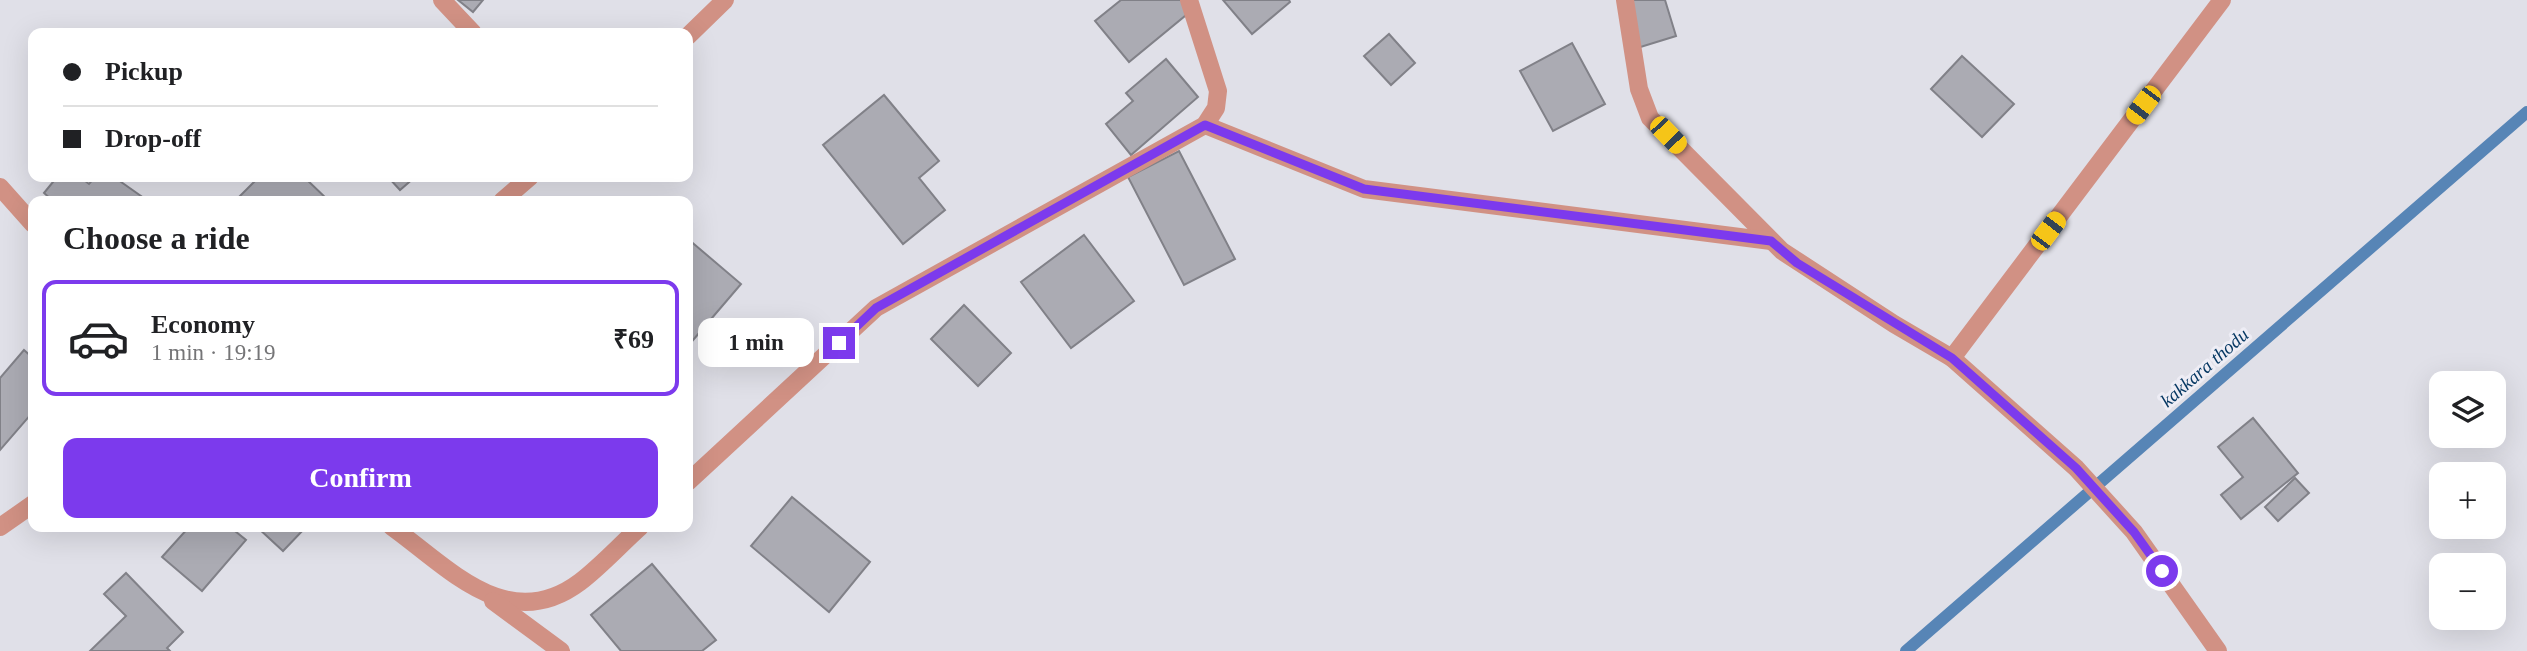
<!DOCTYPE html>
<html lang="en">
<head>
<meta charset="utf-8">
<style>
  :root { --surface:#fff; --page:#f2f2f2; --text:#202124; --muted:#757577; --line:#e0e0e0; --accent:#7c3aed }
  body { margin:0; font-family:Georgia,serif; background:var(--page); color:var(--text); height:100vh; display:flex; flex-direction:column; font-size:26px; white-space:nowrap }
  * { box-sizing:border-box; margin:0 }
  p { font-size:23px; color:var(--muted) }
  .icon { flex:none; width:38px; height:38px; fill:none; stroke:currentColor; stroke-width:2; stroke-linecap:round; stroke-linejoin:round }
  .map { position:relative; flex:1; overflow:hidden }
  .side { position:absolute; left:28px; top:196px; width:665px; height:336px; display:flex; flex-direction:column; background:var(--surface); border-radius:14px; box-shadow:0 7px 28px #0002 }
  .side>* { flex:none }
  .hud { position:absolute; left:28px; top:28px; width:665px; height:154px; border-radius:14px; box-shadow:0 7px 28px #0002; display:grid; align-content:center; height:154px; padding:0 35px; background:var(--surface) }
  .controls { position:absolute; left:2429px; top:371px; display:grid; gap:14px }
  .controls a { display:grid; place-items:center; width:77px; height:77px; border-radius:14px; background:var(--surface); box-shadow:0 7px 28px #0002; font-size:35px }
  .end { position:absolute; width:32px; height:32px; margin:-16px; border:9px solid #7c3aed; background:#fff; box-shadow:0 0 0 4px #fff }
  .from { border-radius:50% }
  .bubble { position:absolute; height:49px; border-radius:14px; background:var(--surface); box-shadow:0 7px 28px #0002; font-size:23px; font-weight:700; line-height:49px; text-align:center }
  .car { position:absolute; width:21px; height:42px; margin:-21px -10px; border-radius:9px; box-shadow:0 0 5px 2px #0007; background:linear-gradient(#f5c518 24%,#345 0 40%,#f5c518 0 76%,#345 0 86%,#f5c518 0) }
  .hud b { display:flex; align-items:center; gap:24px; height:66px; font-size:26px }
  .hud b+b { border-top:2px solid var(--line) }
  .hud i { width:18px; height:18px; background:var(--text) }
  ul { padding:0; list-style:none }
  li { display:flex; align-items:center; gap:21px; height:116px; margin:0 14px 10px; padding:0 21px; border:4px solid transparent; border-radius:14px }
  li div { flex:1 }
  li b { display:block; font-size:26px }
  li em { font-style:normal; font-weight:700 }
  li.active { border-color:var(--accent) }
  li>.icon { width:63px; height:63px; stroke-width:1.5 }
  h2 { padding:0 35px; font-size:32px; line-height:84px }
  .cta { display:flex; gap:14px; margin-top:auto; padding:14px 35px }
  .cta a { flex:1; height:80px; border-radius:14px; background:var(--accent); color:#fff; font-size:28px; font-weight:700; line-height:80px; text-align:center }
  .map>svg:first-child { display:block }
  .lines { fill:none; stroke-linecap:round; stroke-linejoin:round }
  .stream { stroke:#5785b6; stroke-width:12 }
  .building { fill:#ababb3; stroke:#818188; stroke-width:2 }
  .minor { stroke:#d19184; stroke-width:18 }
  .route { stroke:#7c3aed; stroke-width:9 }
  .labels { text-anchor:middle; stroke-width:6; stroke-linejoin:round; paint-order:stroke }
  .water-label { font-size:19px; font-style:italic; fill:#063863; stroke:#eeedf5 }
</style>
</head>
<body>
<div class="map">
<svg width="2527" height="651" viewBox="0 0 2527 651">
  <rect width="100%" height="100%" fill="#e0e0e8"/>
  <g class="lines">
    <!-- stream -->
    <polyline class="stream" points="1906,651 2527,112"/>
  </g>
  <!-- building -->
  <g class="building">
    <polygon points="458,0 483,0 473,12"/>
    <polygon points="1121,0 1192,0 1197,6 1129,62 1095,21"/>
    <polygon points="1223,0 1289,0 1290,2 1252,34"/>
    <polygon points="1619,0 1665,0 1676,36 1634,49"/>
    <polygon points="1389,34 1415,63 1391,85 1364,56"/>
    <polygon points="1572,43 1605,104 1553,131 1520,71"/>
    <polygon points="1962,56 2014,104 1982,137 1931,89"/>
    <polygon points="1166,59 1198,97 1131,155 1106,124 1133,101 1126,93"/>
    <polygon points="884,95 939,161 919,178 945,210 903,244 823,145"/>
    <polygon points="1179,151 1235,259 1184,285 1128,177"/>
    <polygon points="57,177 80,177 89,184 95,177 114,177 148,201 53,201 44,193"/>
    <polygon points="259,177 304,177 329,201 235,201"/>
    <polygon points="388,177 415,177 400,190"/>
    <polygon points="1084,235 1134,301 1071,348 1021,282"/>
    <polygon points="688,239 741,284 688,346"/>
    <polygon points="964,305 1011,353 978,386 931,339"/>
    <polygon points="24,350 33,358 33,412 0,450 0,378"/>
    <polygon points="2253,418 2298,473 2241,519 2221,495 2243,477 2218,447"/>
    <polygon points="2295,478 2309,493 2278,521 2265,507"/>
    <polygon points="792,497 870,562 829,612 751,546"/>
    <polygon points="189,527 230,527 246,540 202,591 162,557"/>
    <polygon points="257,527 306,527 283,551"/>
    <polygon points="652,564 716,640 702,651 621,651 591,615"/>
    <polygon points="126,573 183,632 167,648 170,651 90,651 126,616 104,594"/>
  </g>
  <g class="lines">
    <!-- minor -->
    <g class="minor">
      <polyline points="442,0 473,33"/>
      <polyline points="1625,0 1639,89 1650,118 1782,251 1894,324 1952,358 2076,468 2134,532 2218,651"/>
      <polyline points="688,36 725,0"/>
      <polyline points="1205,125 1364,189 1771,241"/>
      <polyline points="0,187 33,224"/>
      <polyline points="502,201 530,177"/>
      <polyline points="1952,358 2222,0"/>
      <polyline points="688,482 876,308 1205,125 1216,108 1218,91 1189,0"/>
      <polyline points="0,527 33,504"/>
      <path d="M392,527C449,568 508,636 580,582C601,566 620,545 640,527"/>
      <polyline points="493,601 561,651"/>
    </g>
  </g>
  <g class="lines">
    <!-- route -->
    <polyline class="route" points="839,343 876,308 1205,125 1364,189 1771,241 1797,263 1952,358 2076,468 2134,532 2162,571"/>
  </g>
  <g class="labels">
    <!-- water labels -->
    <g class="water-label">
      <text transform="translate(2204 367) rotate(-41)" y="7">kakkara thodu</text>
    </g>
  </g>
</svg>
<div class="controls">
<a><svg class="icon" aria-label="layers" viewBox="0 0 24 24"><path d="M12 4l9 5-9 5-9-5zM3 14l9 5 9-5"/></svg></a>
<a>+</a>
<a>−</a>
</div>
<i class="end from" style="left:2162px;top:571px"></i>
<i class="end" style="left:839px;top:343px"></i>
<div class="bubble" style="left:698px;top:318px;width:116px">1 min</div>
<i class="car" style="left:2143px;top:105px;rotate:217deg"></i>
<i class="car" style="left:1668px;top:135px;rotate:136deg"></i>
<i class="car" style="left:2048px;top:231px;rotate:37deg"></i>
<div class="hud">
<b><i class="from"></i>Pickup</b>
<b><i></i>Drop-off</b>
</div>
<section class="side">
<h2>Choose a ride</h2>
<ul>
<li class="active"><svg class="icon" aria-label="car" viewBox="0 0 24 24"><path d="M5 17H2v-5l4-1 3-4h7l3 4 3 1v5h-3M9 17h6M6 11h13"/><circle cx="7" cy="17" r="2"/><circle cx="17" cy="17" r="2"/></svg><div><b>Economy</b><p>1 min · 19:19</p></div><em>₹69</em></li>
</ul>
<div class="cta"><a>Confirm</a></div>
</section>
</div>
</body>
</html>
